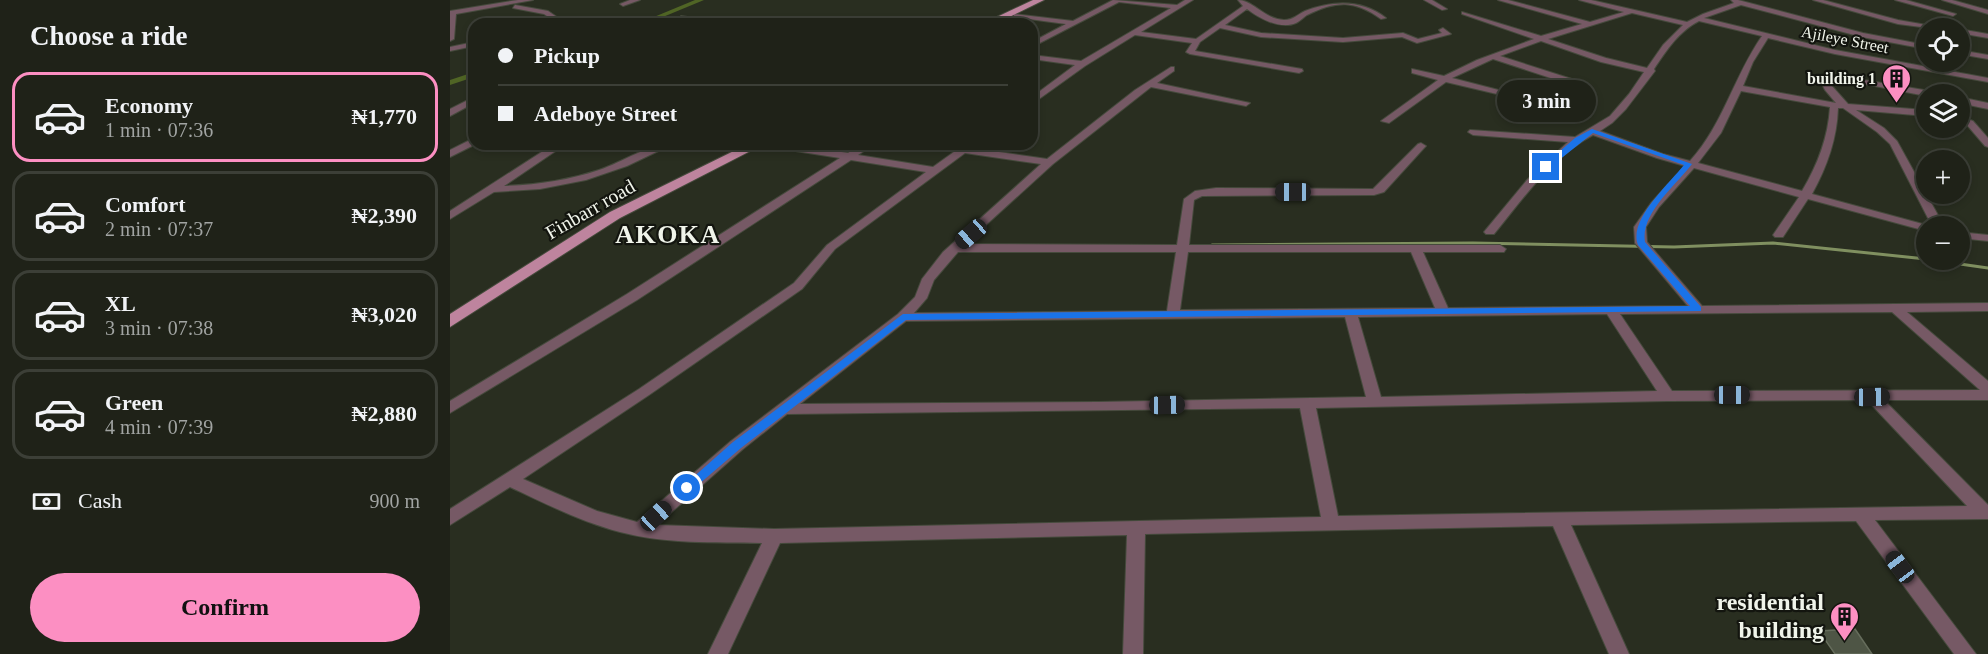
<!DOCTYPE html>
<html lang="en">
<head>
<meta charset="utf-8">
<style>
  :root { --surface:#1f2218; --page:#272a21; --text:#f1f3f6; --muted:#a1a4a2; --line:#3c3f37; --accent:#fc8fc2 }
  body { margin:0; font-family:Georgia,serif; background:var(--page); color:var(--text); height:100vh; display:flex; flex-direction:column; font-size:22px; white-space:nowrap }
  * { box-sizing:border-box; margin:0 }
  p { font-size:20px; color:var(--muted) }
  .icon { flex:none; width:33px; height:33px; fill:none; stroke:currentColor; stroke-width:2; stroke-linecap:round; stroke-linejoin:round }
  .map { position:relative; flex:1; overflow:hidden }
  .panel { display:flex; flex-direction:column; background:var(--surface); width:450px }
  .panel>* { flex:none }
  .hud { position:absolute; left:18px; top:18px; width:570px; height:132px; border-radius:18px; box-shadow:0 3px 9px #0003,0 0 0 2px var(--line); display:grid; align-content:center; height:132px; padding:0 30px; background:var(--surface) }
  .fabs { position:absolute; left:1466px; top:18px; display:grid; gap:12px }
  .fabs a { display:grid; place-items:center; width:54px; height:54px; border-radius:50%; background:var(--surface); box-shadow:0 3px 9px #0003,0 0 0 2px var(--line); font-size:30px }
  .end { position:absolute; width:27px; height:27px; margin:-14px; border:8px solid #1a73e8; background:#fff; box-shadow:0 0 0 3px #fff }
  .from { border-radius:50% }
  .bubble { position:absolute; height:42px; border-radius:21px; background:var(--surface); box-shadow:0 3px 9px #0003,0 0 0 2px var(--line); font-size:20px; font-weight:700; line-height:42px; text-align:center }
  .car { position:absolute; width:18px; height:36px; margin:-18px -9px; border-radius:8px; box-shadow:0 0 4px 2px #0007; background:linear-gradient(#222 24%,#8ab4d8 0 40%,#222 0 76%,#8ab4d8 0 86%,#222 0) }
  .hud b { display:flex; align-items:center; gap:21px; height:57px; font-size:22px }
  .hud b+b { border-top:2px solid var(--line) }
  .hud i { width:15px; height:15px; background:var(--text) }
  ul { padding:0; list-style:none }
  li { display:flex; align-items:center; gap:18px; height:90px; margin:0 12px 9px; padding:0 18px; border:3px solid var(--line); border-radius:18px }
  li div { flex:1 }
  li b { display:block; font-size:22px }
  li em { font-style:normal; font-weight:700 }
  li.selected { border-color:var(--accent) }
  li>.icon { width:54px; height:54px; stroke-width:1.5 }
  h2 { padding:0 30px; font-size:27px; line-height:72px }
  .pay { display:flex; align-items:center; gap:15px; height:66px; padding:0 30px; font-size:22px }
  .pay p { margin-inline-start:auto }
  .action { display:flex; gap:12px; margin-top:auto; padding:12px 30px }
  .action a { flex:1; height:69px; border-radius:36px; background:var(--accent); color:#111; font-size:24px; font-weight:700; line-height:69px; text-align:center }
  main { display:flex; flex:1; min-height:0 }
  .map>svg:first-child { display:block }
  .lines { fill:none; stroke-linecap:round; stroke-linejoin:round }
  .stream { stroke:#809060; stroke-width:3 }
  .canal { fill:#506525; fill-rule:evenodd }
  .building { fill:#4e5545; stroke:#666d5c; stroke-width:1.5 }
  .minor-casing { stroke:#454a3c; stroke-width:2 }
  .major-casing { stroke:#454a3c; stroke-width:2 }
  .minor { fill:#765965; fill-rule:evenodd }
  .major { fill:#be849e; fill-rule:evenodd }
  .route { fill:#1a73e8 }
  .labels { text-anchor:middle; stroke-width:4.5; stroke-linejoin:round; paint-order:stroke }
  .far-street-label { font-size:16px; fill:#f0f4ea; stroke:#13150f }
  .far-poi-label { font-size:16px; font-weight:bold; fill:#f0f4ea; stroke:#13150f; text-anchor:end }
  .street-label { font-size:20px; fill:#f0f4ea; stroke:#13150f }
  .near-poi-label { font-size:24px; font-weight:bold; fill:#f0f4ea; stroke:#13150f; text-anchor:end }
  .district-label { font-size:26px; font-weight:bold; letter-spacing:1.5px; fill:#f0f4ea; stroke:#13150f }
</style>
</head>
<body>
<main>
<section class="panel">
<h2>Choose a ride</h2>
<ul>
<li class="selected"><svg class="icon" aria-label="car" viewBox="0 0 24 24"><path d="M5 17H2v-5l4-1 3-4h7l3 4 3 1v5h-3M9 17h6M6 11h13"/><circle cx="7" cy="17" r="2"/><circle cx="17" cy="17" r="2"/></svg><div><b>Economy</b><p>1 min · 07:36</p></div><em>₦1,770</em></li>
<li><svg class="icon" aria-label="car" viewBox="0 0 24 24"><path d="M5 17H2v-5l4-1 3-4h7l3 4 3 1v5h-3M9 17h6M6 11h13"/><circle cx="7" cy="17" r="2"/><circle cx="17" cy="17" r="2"/></svg><div><b>Comfort</b><p>2 min · 07:37</p></div><em>₦2,390</em></li>
<li><svg class="icon" aria-label="car" viewBox="0 0 24 24"><path d="M5 17H2v-5l4-1 3-4h7l3 4 3 1v5h-3M9 17h6M6 11h13"/><circle cx="7" cy="17" r="2"/><circle cx="17" cy="17" r="2"/></svg><div><b>XL</b><p>3 min · 07:38</p></div><em>₦3,020</em></li>
<li><svg class="icon" aria-label="car" viewBox="0 0 24 24"><path d="M5 17H2v-5l4-1 3-4h7l3 4 3 1v5h-3M9 17h6M6 11h13"/><circle cx="7" cy="17" r="2"/><circle cx="17" cy="17" r="2"/></svg><div><b>Green</b><p>4 min · 07:39</p></div><em>₦2,880</em></li>
</ul>
<div class="pay"><svg class="icon" aria-label="cash" viewBox="0 0 24 24"><path d="M3 7h18v10H3z"/><circle cx="12" cy="12" r="2"/></svg>Cash<p>900 m</p></div>
<div class="action"><a>Confirm</a></div>
</section>
<div class="map">
<svg width="1538" height="654" viewBox="0 0 1538 654">
  <rect width="100%" height="100%" fill="#292e20"/>
  <g class="lines">
    <!-- stream -->
    <g class="stream">
      <polyline points="762,245 1023,243 1224,247 1323,243 1476,259"/>
      <polyline points="1482,260 1538,268"/>
    </g>
    <!-- canal -->
    <g class="canal">
      <polygon points="245,0 254,0 196,24 187,24"/>
      <polygon points="24,72 24,77 0,85 0,80"/>
    </g>
  </g>
  <!-- building -->
  <polygon class="building" points="1405,629 1422,654 1385,654 1369,631"/>
  <g class="lines">
    <defs>
      <g id="minor">
        <polygon points="68,0 83,0 6,14 4,39 0,41 0,11"/>
        <polygon points="180,0 190,0 173,6 170,4"/>
        <path d="M663,0L727,5L735,0H743L691,32L746,39L793,6L788,0C803,0 814,19 834,20C843,20 847,15 855,11C884,0 913,0 936,18L931,19C905,0 887,0 857,15C854,17 850,21 846,23C830,30 809,18 797,9L775,25L811,33L893,38L953,33L968,39L992,33L989,30L993,28L1001,34L967,43L952,37L893,42L811,37L770,28L750,42L745,51L852,69L853,71L849,73L740,54L736,52L742,43L685,35L635,66L582,104V97L625,65L582,59V55L631,61L721,8L669,2L582,47V42L616,24L565,17L563,14L623,21Z"/>
        <polygon points="974,0 982,0 997,9 992,10"/>
        <path d="M1048,0H1058L1140,22L1174,12L1129,0H1141L1237,22L1253,14L1284,3L1281,0H1288L1413,33L1476,45V49L1412,37L1291,5L1254,18L1385,50L1538,78V82L1385,54L1318,38L1303,62L1293,86L1386,103L1375,90L1369,78L1373,76L1398,104L1476,110V116L1406,110L1434,128L1447,141L1494,226H1482L1440,144L1427,132L1393,108H1388C1387,139 1377,167 1362,194L1480,226H1476V231L1358,199L1333,237H1325L1323,235L1349,197L1244,168L1209,207L1196,227L1197,242L1252,306L1538,303V311L1457,312L1538,381V400H1434L1538,505V519L1425,520L1526,654H1504L1406,521L1121,525L1179,654H1159L1103,526L695,534L693,654H673L677,535L330,543L278,654H258L312,543C264,542 216,544 170,532C132,522 96,504 60,487L0,525V509L189,389L344,283L377,245L476,172L401,160L187,300L0,413V401L177,294L390,158L320,147L315,144H338L398,153L412,144H424L408,155L483,167L515,144H526L521,148L597,159L685,90L721,67H724V71L707,83L800,103L796,106L701,87L603,164L515,244L727,245L734,199L745,191L766,188L923,189L968,144L971,143L976,146L974,148L934,192L924,195L752,196L744,200L739,245H1050L1056,249L1054,252H973L998,308L1238,306L1185,243L1184,227L1201,203L1235,166L1207,158L1143,135C1102,156 1073,199 1044,234H1036L1034,232L1077,180L1118,142L1023,135L1018,132L1020,130L1125,137L1160,116L1179,94L1194,72L1151,62L1091,41L1050,56L1128,81V85H1122L1043,59L1002,78L1064,94V98L996,82L939,123L931,121L988,80L962,73V69L994,76L1027,60L1084,39L1012,14V12L1091,36L1132,24ZM1182,13L1233,25L1213,45L1197,68L1156,58L1098,39ZM1249,21L1312,36C1284,76 1273,125 1240,161L1213,154L1150,131L1162,123L1176,109L1205,71L1204,69C1216,51 1229,31 1249,21ZM1291,91L1380,107C1378,138 1368,164 1352,191L1248,163L1271,133ZM515,153L591,164L493,252L472,279L465,297L448,314L281,441L187,522L147,511L73,479L199,395L352,289L385,249ZM508,252H726L717,311L464,313L477,298L484,280ZM738,252H961L985,308L730,310ZM1442,312L1530,390L1222,391L1170,314ZM1157,314L1207,391L931,397L908,317ZM895,317L916,397L648,402L350,404L456,321ZM1417,400L1517,506L888,516L866,408L1218,401ZM850,408L871,517L324,529L207,525L293,449L337,414Z"/>
        <polygon points="1363,0 1373,0 1448,20 1494,28 1479,28 1448,24"/>
        <polygon points="1445,0 1456,0 1506,14 1503,16"/>
        <polygon points="1492,0 1502,0 1538,10 1538,14"/>
        <polygon points="65,5 98,11 117,24 109,24 94,14 63,8"/>
        <polygon points="231,16 270,22 273,24 257,24 229,19"/>
        <polygon points="1509,29 1538,34 1538,38 1509,33"/>
        <polygon points="24,42 24,46 0,51 0,47"/>
        <polygon points="1509,50 1538,55 1538,59 1509,54"/>
        <polygon points="1396,77 1480,91 1484,94 1476,96 1399,81 1396,81"/>
        <polygon points="24,97 24,103 0,116 0,109"/>
        <polygon points="1509,97 1538,103 1538,109 1509,103"/>
        <polygon points="1509,116 1523,121 1538,138 1538,147 1535,146 1517,125 1509,122"/>
        <polygon points="24,138 26,144 0,157 0,150"/>
        <path d="M104,144H116L54,186C87,185 119,180 149,170C173,162 198,144 223,144L177,166L136,180L90,189L44,192L0,219V211Z"/>
        <polygon points="1509,232 1538,235 1538,241 1509,238"/>
      </g>
      <g id="major">
        <polygon points="583,0 594,0 545,24 532,24"/>
        <polygon points="298,144 314,144 170,218 0,327 0,314 160,212"/>
      </g>
    </defs>
    <!-- minor casing -->
    <use href="#minor" class="minor-casing"/>
    <!-- major casing -->
    <use href="#major" class="major-casing"/>
    <!-- minor -->
    <use href="#minor" class="minor"/>
    <!-- major -->
    <use href="#major" class="major"/>
  </g>
  <!-- route -->
  <path class="route" d="M1142,129L1242,164C1226,185 1190,214 1195,242L1251,307V311L456,320L291,448L241,491L237,493L231,488L283,442L453,314L1240,306L1188,245C1178,220 1219,184 1234,165L1143,133L1099,168H1094V165L1125,138Z"/>
  <!-- icons -->
  <defs>
    <symbol id="building-pin" viewBox="-11 -11 22 30"><path d="M0 17L-7.5 6A9.5 9.5 0 1 1 7.5 6Z" fill="#fc8fc2" stroke="#13150f"/><path d="M-4-6H4V6H1V3H-1V6H-4ZM-2.5-4.3h1.7v1.8h-1.7ZM.8-4.3h1.7v1.8H.8ZM-2.5-1h1.7V.8h-1.7ZM.8-1h1.7V.8H.8Z" fill="#111"/></symbol>
  </defs>
  <g fill-rule="evenodd">
    <use href="#building-pin" x="1430" y="62" width="33" height="45"/>
    <use href="#building-pin" x="1378" y="600" width="33" height="45"/>
  </g>
  <g class="labels">
    <!-- far-street labels -->
    <g class="far-street-label">
      <text transform="translate(1395 39) rotate(11)" y="6">Ajileye Street</text>
    </g>
    <!-- far-poi labels -->
    <g class="far-poi-label">
      <text x="1426" y="84">building 1</text>
    </g>
    <!-- street labels -->
    <g class="street-label">
      <text transform="translate(140 209) rotate(-30)" y="7">Finbarr road</text>
    </g>
    <!-- near-poi labels -->
    <g class="near-poi-label">
      <text x="1374" y="610">residential<tspan x="1374" dy="28">building</tspan></text>
    </g>
    <!-- district labels -->
    <g class="district-label">
      <text x="218" y="243">AKOKA</text>
    </g>
  </g>
</svg>
<div class="fabs">
<a><svg class="icon" aria-label="locate" viewBox="0 0 24 24"><circle cx="12" cy="12" r="6"/><path d="M12 2v4M12 18v4M2 12h4M18 12h4"/></svg></a>
<a><svg class="icon" aria-label="layers" viewBox="0 0 24 24"><path d="M12 4l9 5-9 5-9-5zM3 14l9 5 9-5"/></svg></a>
<a>+</a>
<a>−</a>
</div>
<i class="end from" style="left:237px;top:488px"></i>
<i class="end" style="left:1096px;top:167px"></i>
<div class="bubble" style="left:1047px;top:80px;width:99px">3 min</div>
<i class="car" style="left:843px;top:192px;rotate:270deg"></i>
<i class="car" style="left:521px;top:234px;rotate:229deg"></i>
<i class="car" style="left:1282px;top:395px;rotate:90deg"></i>
<i class="car" style="left:1422px;top:397px;rotate:89deg"></i>
<i class="car" style="left:717px;top:405px;rotate:89deg"></i>
<i class="car" style="left:206px;top:516px;rotate:47deg"></i>
<i class="car" style="left:1450px;top:567px;rotate:323deg"></i>
<div class="hud">
<b><i class="from"></i>Pickup</b>
<b><i></i>Adeboye Street</b>
</div>
</div>
</main>
</body>
</html>
